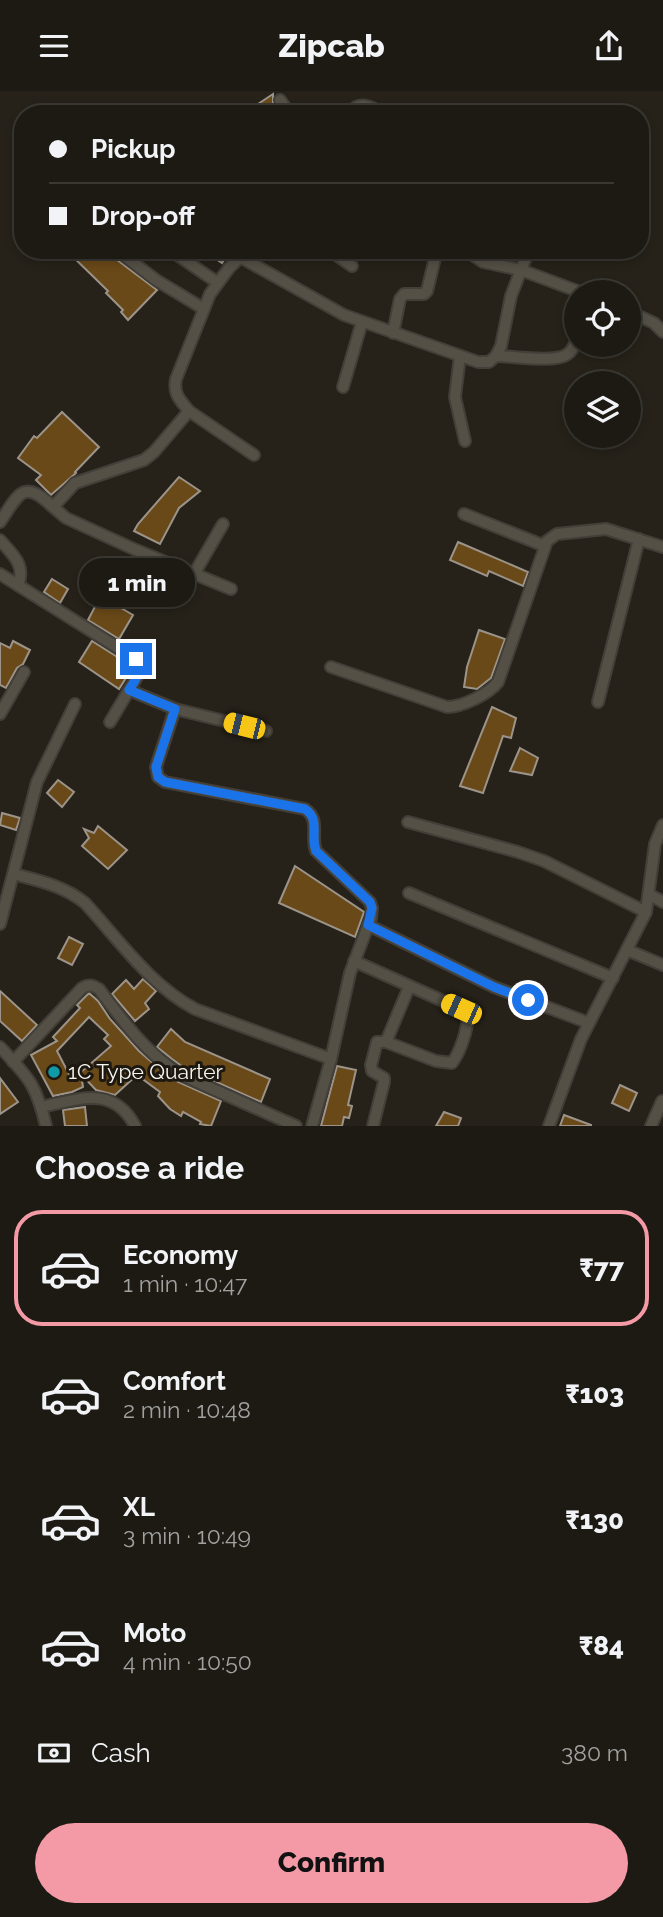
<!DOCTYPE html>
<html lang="en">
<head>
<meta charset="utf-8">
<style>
  :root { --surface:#1c1a13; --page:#25231c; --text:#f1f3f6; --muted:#a0a1a0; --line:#3a3833; --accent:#f49aa6 }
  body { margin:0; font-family:Raleway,sans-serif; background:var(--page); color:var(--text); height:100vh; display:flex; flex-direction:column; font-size:26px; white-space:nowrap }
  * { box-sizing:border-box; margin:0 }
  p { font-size:23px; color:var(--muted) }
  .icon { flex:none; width:38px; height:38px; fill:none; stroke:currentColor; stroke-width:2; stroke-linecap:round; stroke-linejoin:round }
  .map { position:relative; height:1035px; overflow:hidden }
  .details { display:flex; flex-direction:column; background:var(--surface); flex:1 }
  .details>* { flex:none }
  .banner { position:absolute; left:14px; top:14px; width:635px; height:154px; border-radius:28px; box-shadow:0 4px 10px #0003,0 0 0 2px var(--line); display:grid; align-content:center; height:154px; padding:0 35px; background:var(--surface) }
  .tools { position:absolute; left:564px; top:189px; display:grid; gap:14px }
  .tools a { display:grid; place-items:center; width:77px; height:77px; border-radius:50%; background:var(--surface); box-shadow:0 4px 10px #0003,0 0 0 2px var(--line); font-size:35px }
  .end { position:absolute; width:32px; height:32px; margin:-16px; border:9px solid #1a73e8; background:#fff; box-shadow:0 0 0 4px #fff }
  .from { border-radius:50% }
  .bubble { position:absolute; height:49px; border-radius:24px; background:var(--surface); box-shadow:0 4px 10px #0003,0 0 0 2px var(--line); font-size:23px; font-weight:800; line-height:49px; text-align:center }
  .car { position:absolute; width:21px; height:42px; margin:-21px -10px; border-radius:9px; box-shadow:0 0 5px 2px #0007; background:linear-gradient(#f5c518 24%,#345 0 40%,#f5c518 0 76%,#345 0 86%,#f5c518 0) }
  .banner b { display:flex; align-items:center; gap:24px; height:66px; font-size:26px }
  .banner b+b { border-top:2px solid var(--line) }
  .banner i { width:18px; height:18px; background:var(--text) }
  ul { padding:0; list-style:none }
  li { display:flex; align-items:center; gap:21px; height:116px; margin:0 14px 10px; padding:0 21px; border:4px solid transparent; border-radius:28px }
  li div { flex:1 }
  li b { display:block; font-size:26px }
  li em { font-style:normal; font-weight:800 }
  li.on { border-color:var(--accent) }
  li>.icon { width:63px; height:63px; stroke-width:1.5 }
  h2 { padding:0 35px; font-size:32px; line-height:84px }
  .pay { display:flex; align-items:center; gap:18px; height:77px; padding:0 35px; font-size:26px }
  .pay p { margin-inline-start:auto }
  .button { display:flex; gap:14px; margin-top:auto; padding:14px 35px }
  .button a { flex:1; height:80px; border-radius:42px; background:var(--accent); color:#111; font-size:28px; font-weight:800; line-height:80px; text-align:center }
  header { display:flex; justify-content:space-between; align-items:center; height:91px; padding:0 35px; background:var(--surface); font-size:32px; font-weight:800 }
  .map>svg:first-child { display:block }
  .building { fill:#6a4918; stroke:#9c948a; stroke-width:2; fill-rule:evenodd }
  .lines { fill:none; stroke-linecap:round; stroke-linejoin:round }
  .minor-casing { stroke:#423e38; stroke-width:14 }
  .minor { stroke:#555046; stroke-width:10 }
  .route { stroke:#1a73e8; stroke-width:9 }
  .culture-dot { fill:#0f9aa8; stroke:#1d1810; stroke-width:2.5 }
  .labels { text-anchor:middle; stroke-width:6; stroke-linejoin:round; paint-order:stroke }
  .poi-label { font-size:21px; fill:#f8f5ef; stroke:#1d1810; text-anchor:start }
</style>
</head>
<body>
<header><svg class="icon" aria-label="menu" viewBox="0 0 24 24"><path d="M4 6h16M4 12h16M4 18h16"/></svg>Zipcab<svg class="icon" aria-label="share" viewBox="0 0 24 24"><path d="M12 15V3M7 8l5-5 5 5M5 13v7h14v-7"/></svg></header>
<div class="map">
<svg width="663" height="1035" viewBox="0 0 663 1035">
  <rect width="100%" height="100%" fill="#262219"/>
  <!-- building -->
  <g class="building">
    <polygon points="273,3 273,13 280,23 243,23"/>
    <polygon points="66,159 109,159 112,165 157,199 128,229 121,221 123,219 106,202 108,200"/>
    <polygon points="203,159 230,159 222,172"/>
    <polygon points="62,321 99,356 75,381 76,382 51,404 36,389 41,384 18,367 34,345 37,347"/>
    <polygon points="179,386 200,400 179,417 160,453 134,440 138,433"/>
    <polygon points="458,451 528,481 523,495 489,480 487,485 450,469"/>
    <polygon points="148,472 165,479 160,492 143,486"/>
    <polygon points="52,488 68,498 60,512 44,501"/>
    <polygon points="99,508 113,515 114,513 133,524 119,548 88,529"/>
    <polygon points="479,539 505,548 491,587 477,598 464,596 467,576"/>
    <polygon points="13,550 30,559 23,573 17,577 6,597 0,594 0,552 10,557"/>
    <polygon points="92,550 130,574 131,579 119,598 79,571"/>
    <polygon points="492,616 516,627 511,647 503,645 483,702 460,695"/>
    <polygon points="520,657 538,667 532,684 510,680"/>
    <polygon points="58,689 74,701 62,716 47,702"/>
    <polygon points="2,722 20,727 16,739 0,734"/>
    <polygon points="98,735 127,759 108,778 82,755 89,747 84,738 94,742"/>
    <polygon points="295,775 364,821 355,846 279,812"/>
    <polygon points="69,846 83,853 72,874 58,867"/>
    <polygon points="143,888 156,900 145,912 149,918 135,930 112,903 126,889 134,898"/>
    <polygon points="0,900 37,934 22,950 0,930"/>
    <path d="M89,902L98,910L110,928L139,960L162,980L176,990L221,1010L211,1035L200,1033L201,1031L183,1021L181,1025L170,1018L158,1005L160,1001L137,984L115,1004L96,999L81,983L83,996L72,1001L53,1005L31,964L57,950L53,946L80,917L77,914ZM89,926L108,944L104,948L111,955L72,989L57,960Z"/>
    <polygon points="171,938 185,951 270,988 261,1011 183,976 172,968 157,956"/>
    <polygon points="337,975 356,979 348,1014 352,1015 349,1027 344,1026 342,1035 321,1035"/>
    <polygon points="0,987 18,1011 0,1023"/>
    <polygon points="620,994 637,1002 629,1020 612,1012"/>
    <polygon points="85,1016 87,1035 65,1035 63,1019"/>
    <polygon points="444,1021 461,1027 458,1035 436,1035"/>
    <polygon points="564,1024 591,1034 591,1035 560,1035"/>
  </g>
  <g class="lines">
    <defs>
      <g id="minor">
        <polyline points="280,9 290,23"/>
        <path d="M348,23C360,8 370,16 385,23"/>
        <polyline points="117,159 156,189 204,218"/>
        <polyline points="170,159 218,192"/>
        <polyline points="329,159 352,175"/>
        <polyline points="529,159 521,179 580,201"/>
        <polyline points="240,166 344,224 478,271 489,271 496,265 501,255 511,205 521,179 483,171 465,159"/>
        <polyline points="628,220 654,232 663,241"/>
        <polyline points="393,242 400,208 404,203 424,203 427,200 437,159"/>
        <polyline points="460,265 455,306 465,350"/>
        <path d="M496,265C513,265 553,272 566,264C572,261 574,255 576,250"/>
        <polyline points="343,296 362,231"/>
        <polyline points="189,320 254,364"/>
        <polyline points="53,416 66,427 136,459 231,498"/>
        <polyline points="464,423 545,455"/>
        <path d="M0,431C19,403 23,387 53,416L75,392L144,369L154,361L189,320C180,309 173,303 176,288L210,203L229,177L248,159"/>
        <path d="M0,449C13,464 26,474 18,494"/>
        <path d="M0,483L136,568C144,580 136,587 129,599L175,618L156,676L158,686L165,691L305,718C321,729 310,744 316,760L370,811L372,817L371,827L350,882L331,968L312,1035"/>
        <polyline points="194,483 223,433"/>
        <path d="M331,576L447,616C462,616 489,603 498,591L547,450L557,443L606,438L663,456"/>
        <polyline points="598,611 639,448"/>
        <polyline points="175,618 266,640"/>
        <polyline points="0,623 24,581"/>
        <polyline points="110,631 129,599"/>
        <polyline points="408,731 518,761 544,770 646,821"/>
        <path d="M14,783C40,790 64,795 85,812C119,849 150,894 195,918L331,968"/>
        <polyline points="409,802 613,887"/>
        <polyline points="650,804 663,811"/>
        <polyline points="0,833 37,691 75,613"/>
        <polyline points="368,834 494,896 589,932"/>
        <polyline points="627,859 663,874"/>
        <path d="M354,870L461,918L467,923C469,937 460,961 452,972L436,970L386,951H377L371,974L372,980L384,987V991L373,1035"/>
        <polyline points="386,951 409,896"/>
        <path d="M0,956C29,987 36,993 46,1035"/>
        <path d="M13,971L82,897C89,893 92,894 99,898C123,930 145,961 179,983L296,1035"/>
        <path d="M41,1016C77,1009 113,993 135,1035"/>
        <polyline points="549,1035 581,948 646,821 655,753 663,734"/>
        <polyline points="651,1035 662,1010"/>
      </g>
    </defs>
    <!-- minor casing -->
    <use href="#minor" class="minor-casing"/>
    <!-- minor -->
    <use href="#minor" class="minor"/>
  </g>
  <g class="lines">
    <!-- route -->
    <path class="route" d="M136,568C144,580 136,587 129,599L175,618L156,676L158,686L165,691L305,718C321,729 310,744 316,760L370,811L372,817L368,834L494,896L528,909"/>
  </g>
  <!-- markers -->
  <circle class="culture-dot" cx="54" cy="981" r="7"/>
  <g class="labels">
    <!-- poi labels -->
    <g class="poi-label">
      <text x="68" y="988">1C Type Quarter</text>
    </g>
  </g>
</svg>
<div class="tools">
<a><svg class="icon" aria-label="locate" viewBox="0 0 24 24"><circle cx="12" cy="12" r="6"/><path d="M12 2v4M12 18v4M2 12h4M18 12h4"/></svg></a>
<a><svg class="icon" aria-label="layers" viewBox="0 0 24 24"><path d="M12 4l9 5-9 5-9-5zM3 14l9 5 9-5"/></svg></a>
</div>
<i class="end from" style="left:528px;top:909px"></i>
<i class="end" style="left:136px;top:568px"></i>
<div class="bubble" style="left:79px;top:467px;width:116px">1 min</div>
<i class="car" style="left:244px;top:635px;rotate:284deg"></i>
<i class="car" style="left:461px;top:918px;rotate:294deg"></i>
<div class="banner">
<b><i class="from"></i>Pickup</b>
<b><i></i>Drop-off</b>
</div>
</div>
<section class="details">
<h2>Choose a ride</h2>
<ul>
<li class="on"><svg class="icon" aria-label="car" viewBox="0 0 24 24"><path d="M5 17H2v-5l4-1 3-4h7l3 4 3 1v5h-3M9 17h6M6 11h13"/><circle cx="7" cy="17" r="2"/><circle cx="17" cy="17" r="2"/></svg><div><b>Economy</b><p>1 min · 10:47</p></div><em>₹77</em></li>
<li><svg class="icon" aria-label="car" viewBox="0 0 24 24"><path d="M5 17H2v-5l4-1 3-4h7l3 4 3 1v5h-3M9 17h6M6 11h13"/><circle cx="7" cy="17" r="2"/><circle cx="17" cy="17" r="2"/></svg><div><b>Comfort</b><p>2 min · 10:48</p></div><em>₹103</em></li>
<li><svg class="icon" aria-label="car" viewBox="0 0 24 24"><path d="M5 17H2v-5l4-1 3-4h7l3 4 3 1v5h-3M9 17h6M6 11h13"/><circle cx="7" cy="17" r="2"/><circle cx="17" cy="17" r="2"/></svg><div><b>XL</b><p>3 min · 10:49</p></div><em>₹130</em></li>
<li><svg class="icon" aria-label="car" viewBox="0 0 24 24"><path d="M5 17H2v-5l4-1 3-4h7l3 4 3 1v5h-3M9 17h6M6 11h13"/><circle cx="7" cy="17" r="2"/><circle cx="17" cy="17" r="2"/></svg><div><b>Moto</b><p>4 min · 10:50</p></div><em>₹84</em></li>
</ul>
<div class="pay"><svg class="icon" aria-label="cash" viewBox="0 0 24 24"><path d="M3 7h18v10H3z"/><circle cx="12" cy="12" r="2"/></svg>Cash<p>380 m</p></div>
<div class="button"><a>Confirm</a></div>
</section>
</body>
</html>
